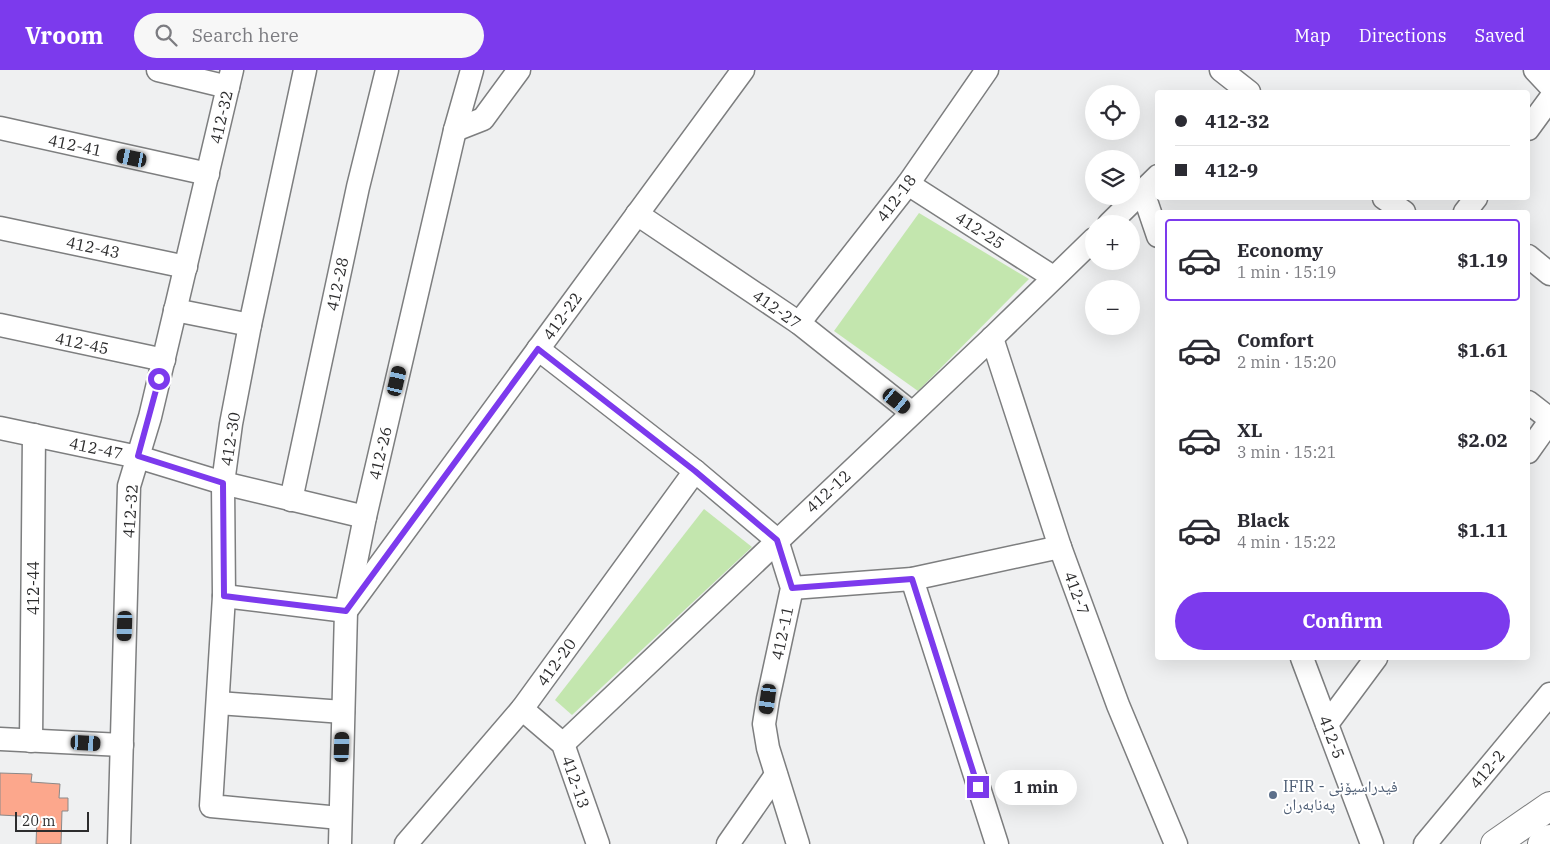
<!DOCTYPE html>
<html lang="en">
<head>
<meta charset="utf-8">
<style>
  :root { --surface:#fff; --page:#f7f7f7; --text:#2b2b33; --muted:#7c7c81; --line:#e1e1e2; --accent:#7c3aed }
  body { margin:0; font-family:"IBM Plex Serif","Noto Naskh Arabic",serif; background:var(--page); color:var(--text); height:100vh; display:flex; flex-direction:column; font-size:19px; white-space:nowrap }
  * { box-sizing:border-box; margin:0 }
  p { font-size:16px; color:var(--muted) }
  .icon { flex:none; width:28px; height:28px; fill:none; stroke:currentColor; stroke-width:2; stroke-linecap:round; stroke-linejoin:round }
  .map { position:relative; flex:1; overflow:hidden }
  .panel { position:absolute; left:1155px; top:140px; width:375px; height:450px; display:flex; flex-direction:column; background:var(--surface); border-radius:5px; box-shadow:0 5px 20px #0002 }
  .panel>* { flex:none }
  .top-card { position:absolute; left:1155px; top:20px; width:375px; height:110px; border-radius:5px; box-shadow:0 5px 20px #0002; display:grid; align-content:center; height:110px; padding:0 20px; background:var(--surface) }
  .controls { position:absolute; left:1085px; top:15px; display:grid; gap:10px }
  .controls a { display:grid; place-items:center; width:55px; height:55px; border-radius:50%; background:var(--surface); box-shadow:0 5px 20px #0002; font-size:25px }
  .scale { position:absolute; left:15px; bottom:12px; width:74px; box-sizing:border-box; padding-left:5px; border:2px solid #2c2c2d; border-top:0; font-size:14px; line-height:18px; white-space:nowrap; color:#2c2c2d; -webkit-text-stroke:4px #fff; paint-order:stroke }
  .end { position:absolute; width:22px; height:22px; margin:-11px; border:6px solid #7c3aed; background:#fff; box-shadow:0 0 0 2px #fff }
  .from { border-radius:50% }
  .bubble { position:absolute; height:35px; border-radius:18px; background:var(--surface); box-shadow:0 5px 20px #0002; font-size:16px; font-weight:800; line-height:35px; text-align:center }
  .car { position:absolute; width:15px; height:30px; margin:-15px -8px; border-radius:6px; box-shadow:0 0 4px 1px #0007; background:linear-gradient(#222 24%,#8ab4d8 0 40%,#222 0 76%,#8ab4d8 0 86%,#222 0) }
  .top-card b { display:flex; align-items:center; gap:18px; height:48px; font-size:19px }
  .top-card b+b { border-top:1px solid var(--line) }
  .top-card i { width:12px; height:12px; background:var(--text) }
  ul { padding:9px 0 0; list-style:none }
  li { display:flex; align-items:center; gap:15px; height:82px; margin:0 10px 8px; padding:0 10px; border:2px solid transparent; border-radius:5px }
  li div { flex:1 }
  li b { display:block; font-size:19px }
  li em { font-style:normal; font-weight:800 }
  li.current { border-color:var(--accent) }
  li>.icon { width:45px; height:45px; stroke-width:1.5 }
  .button { display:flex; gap:10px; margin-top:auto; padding:10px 20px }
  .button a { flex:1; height:58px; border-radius:30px; background:var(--accent); color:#fff; font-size:20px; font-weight:800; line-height:58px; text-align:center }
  header { display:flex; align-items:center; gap:30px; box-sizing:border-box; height:70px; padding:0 25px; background:var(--accent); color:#fff }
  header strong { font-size:24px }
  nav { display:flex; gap:28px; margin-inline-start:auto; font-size:18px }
  .search { width:350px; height:45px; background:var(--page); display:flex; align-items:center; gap:12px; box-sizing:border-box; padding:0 18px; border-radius:28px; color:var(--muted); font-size:19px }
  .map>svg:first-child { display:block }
  .green { fill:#c3e6ae }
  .building { fill:#fca78c; stroke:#8b8989 }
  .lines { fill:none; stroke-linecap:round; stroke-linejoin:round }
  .street-casing { stroke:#7d7e7f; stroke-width:25 }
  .primary-casing { stroke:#7d7e7f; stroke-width:30 }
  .street { stroke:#fff; stroke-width:22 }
  .primary { stroke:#fff; stroke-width:28 }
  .route { stroke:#7c3aed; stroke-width:6 }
  .service-dot { fill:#5c6f8a; stroke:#fff; stroke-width:2 }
  .labels { text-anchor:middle; stroke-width:4; stroke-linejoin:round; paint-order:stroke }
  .street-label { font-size:16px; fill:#2c2c2d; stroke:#fff }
  .service-label { font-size:16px; fill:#4e5e75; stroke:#fff; text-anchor:start }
</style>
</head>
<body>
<header>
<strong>Vroom</strong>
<div class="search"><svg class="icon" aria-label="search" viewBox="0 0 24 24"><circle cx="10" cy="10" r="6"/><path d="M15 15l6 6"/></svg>Search here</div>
<nav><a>Map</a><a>Directions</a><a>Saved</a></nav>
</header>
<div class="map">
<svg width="1550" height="774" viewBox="0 0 1550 774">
  <rect width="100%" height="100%" fill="#eff0f1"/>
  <!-- green -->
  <g class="green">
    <polygon points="919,143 1029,209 918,321 834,261"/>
    <polygon points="704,439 752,477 572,645 555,630"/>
  </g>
  <!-- building -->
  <polygon class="building" points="0,703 32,704 31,712 60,714 59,728 68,728 68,741 62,741 61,774 36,774 37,747 0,745"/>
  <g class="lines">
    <defs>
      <g id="street">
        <polyline points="158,0 228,17"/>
        <polyline points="305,0 250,255 231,354 223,413 224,526 211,736 340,748"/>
        <polyline points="1221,0 1249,22"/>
        <polyline points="1535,0 1550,16"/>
        <polyline points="0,58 208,104"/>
        <polyline points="1528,59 1550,29"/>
        <polyline points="455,60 483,49 519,0"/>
        <polyline points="908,114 1053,207"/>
        <polyline points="1143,122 1158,166"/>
        <polyline points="1384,128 1404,142"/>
        <polyline points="1465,142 1476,128"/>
        <polyline points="637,144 799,253 911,342"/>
        <polyline points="1109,154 1158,106"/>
        <polyline points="0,158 186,197"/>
        <polyline points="1528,186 1550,204"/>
        <polyline points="175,240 250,255"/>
        <polyline points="799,253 908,114 987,0"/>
        <polyline points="0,255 164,290"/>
        <polyline points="992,268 1060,477 1118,635 1176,774"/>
        <polyline points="538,279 695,401 777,470 792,518 768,629 764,654 768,678 798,774"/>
        <polyline points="1528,332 1550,349"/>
        <polyline points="0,358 138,387 223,413 365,447"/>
        <polyline points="1528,382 1550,351"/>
        <polyline points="291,430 358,117 387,0"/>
        <polyline points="912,509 997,774"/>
        <polyline points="792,518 912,509 1060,477"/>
        <polyline points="224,526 346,541 743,0"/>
        <polyline points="1302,588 1372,774"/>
        <polyline points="218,633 343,642"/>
        <polyline points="522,639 563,674 598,774"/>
        <polyline points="1327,654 1376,588"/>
        <polyline points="0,669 122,675"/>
        <polyline points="31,671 34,365"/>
        <polyline points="563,674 992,268 1094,169"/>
        <polyline points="119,774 129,416 150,347 232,0"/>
        <polyline points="340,774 346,541 365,447 455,60 472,0"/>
        <polyline points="406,774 522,639 695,401"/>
        <polyline points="728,774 776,705"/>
        <polyline points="1425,774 1550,624"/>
      </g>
      <g id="primary">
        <polyline points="1495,774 1550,736"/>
        <polyline points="1542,774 1550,769"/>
      </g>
    </defs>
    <!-- street casing -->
    <use href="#street" class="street-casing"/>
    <!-- primary casing -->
    <use href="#primary" class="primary-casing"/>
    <!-- street -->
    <use href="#street" class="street"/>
    <!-- primary -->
    <use href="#primary" class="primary"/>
  </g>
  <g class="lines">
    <!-- route -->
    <polyline class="route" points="159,309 138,386 223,413 224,526 346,541 538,279 695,401 777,470 792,518 912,509 978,717"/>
  </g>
  <!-- markers -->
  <circle class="service-dot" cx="1273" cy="725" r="5"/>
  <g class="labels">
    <!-- street labels -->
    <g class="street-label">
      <text transform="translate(221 47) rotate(-77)" y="6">412-32</text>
      <text transform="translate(75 75) rotate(12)" y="6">412-41</text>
      <text transform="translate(896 128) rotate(-53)" y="6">412-18</text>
      <text transform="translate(980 160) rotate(33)" y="6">412-25</text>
      <text transform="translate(93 177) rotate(12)" y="6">412-43</text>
      <text transform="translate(337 214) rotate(-78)" y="6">412-28</text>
      <text transform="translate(777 239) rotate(35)" y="6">412-27</text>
      <text transform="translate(562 246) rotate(-54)" y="6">412-22</text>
      <text transform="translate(82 273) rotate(12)" y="6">412-45</text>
      <text transform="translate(230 369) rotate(-81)" y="6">412-30</text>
      <text transform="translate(96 378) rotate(12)" y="6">412-47</text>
      <text transform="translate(380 383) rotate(-77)" y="6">412-26</text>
      <text transform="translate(828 421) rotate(-43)" y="6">412-12</text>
      <text transform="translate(130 441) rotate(-86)" y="6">412-32</text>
      <text transform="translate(33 518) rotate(-90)" y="6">412-44</text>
      <text transform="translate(1077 523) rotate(70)" y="6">412-7</text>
      <text transform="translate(782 563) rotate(-78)" y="6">412-11</text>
      <text transform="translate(556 592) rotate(-54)" y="6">412-20</text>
      <text transform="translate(1332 667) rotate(69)" y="6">412-5</text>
      <text transform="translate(1487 699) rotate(-50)" y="6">412-2</text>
      <text transform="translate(576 712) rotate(71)" y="6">412-13</text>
    </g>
    <!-- service labels -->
    <g class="service-label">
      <text x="1283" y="722">IFIR - فیدراسیۆنی<tspan x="1283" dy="18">پەنابەران</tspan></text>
    </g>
  </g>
</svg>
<div class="controls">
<a><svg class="icon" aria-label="locate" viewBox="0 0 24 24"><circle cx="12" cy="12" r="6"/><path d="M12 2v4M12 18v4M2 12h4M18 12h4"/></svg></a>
<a><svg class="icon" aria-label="layers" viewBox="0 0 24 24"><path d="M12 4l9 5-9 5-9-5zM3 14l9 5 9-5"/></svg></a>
<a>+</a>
<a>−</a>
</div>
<div class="scale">20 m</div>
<i class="end from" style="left:159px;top:309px"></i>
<i class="end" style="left:978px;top:717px"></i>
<div class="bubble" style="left:995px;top:700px;width:82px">1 min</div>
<i class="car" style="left:132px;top:88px;rotate:282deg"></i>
<i class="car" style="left:397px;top:311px;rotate:13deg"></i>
<i class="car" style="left:897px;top:331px;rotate:129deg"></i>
<i class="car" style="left:125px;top:556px;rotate:182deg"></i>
<i class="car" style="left:768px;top:629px;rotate:188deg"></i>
<i class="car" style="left:86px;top:673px;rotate:93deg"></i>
<i class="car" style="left:342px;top:677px;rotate:2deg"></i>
<div class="top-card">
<b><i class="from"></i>412-32</b>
<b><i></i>412-9</b>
</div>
<section class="panel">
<ul>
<li class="current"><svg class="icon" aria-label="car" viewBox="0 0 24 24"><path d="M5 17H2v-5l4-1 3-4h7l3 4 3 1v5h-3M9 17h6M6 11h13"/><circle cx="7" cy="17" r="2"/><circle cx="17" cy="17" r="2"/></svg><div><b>Economy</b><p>1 min · 15:19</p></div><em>$1.19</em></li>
<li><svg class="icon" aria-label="car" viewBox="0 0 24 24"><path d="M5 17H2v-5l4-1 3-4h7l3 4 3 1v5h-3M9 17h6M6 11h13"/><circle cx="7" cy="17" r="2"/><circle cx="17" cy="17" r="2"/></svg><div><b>Comfort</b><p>2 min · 15:20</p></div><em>$1.61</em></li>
<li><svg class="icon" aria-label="car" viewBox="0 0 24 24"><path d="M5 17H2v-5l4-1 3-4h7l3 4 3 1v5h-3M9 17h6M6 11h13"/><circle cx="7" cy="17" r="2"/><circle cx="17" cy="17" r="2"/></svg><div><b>XL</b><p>3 min · 15:21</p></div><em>$2.02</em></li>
<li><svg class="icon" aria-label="car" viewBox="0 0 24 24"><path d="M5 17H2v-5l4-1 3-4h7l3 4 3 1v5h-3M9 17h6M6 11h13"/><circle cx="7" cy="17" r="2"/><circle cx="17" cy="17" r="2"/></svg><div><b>Black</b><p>4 min · 15:22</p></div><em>$1.11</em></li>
</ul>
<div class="button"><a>Confirm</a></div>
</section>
</div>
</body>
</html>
